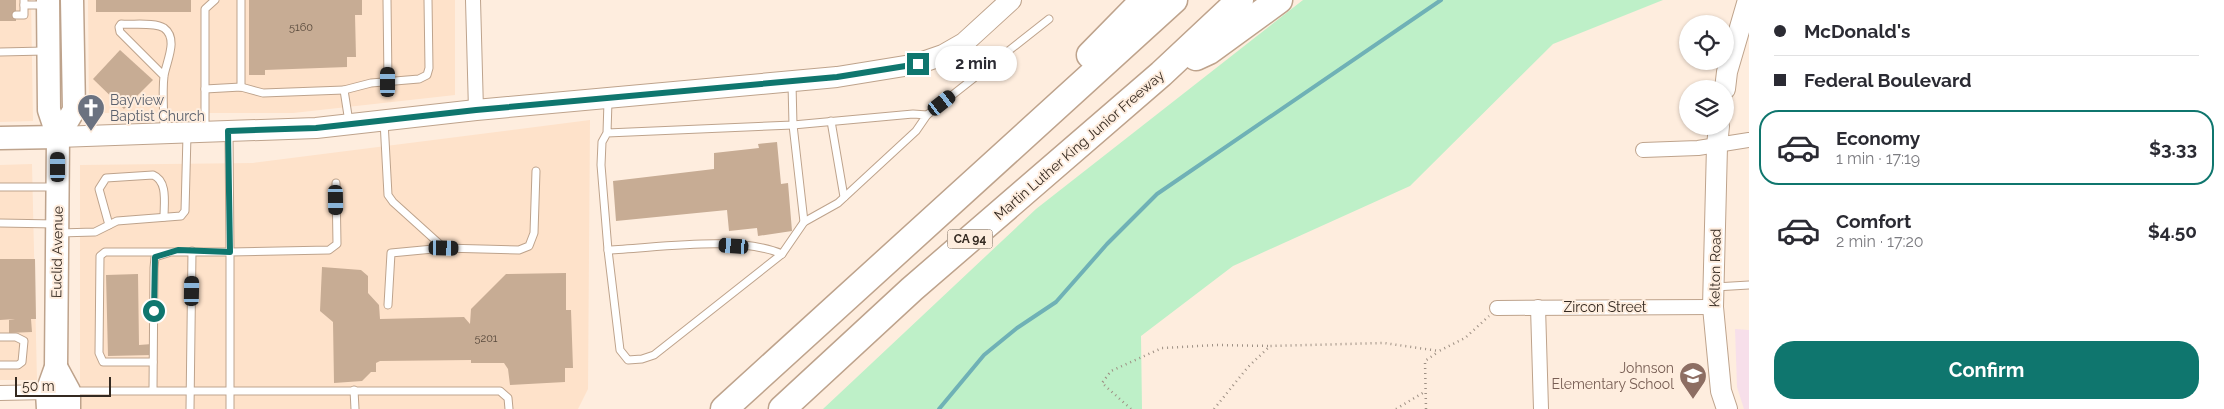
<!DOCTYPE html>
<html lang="en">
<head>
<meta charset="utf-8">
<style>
  :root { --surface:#fff; --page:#f2f2f3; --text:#2b2b33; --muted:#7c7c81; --line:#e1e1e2; --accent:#0f766e }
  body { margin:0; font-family:Raleway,sans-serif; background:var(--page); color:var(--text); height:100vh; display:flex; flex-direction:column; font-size:19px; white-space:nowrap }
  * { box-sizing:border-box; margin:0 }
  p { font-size:16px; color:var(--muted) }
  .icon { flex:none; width:28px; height:28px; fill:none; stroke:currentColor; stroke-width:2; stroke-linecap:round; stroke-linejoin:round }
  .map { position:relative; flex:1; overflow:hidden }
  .details { display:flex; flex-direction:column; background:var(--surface); width:475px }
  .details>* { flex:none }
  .banner { display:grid; align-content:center; height:110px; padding:0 25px; background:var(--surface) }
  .fabs { position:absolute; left:1679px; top:15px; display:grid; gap:10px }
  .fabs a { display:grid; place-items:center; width:55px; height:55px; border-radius:50%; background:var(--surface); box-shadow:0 1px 4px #0004; font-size:25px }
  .scale { position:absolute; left:15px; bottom:12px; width:96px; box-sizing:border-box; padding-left:5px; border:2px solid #342920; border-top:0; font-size:14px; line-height:18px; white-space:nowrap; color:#342920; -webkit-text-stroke:4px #feedde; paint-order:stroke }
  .end { position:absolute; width:22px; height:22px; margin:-11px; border:6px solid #0f766e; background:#fff; box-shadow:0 0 0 2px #fff }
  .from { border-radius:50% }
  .bubble { position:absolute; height:35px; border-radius:18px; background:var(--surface); box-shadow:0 1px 4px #0004; font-size:16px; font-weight:700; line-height:35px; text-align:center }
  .car { position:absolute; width:15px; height:30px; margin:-15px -8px; border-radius:6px; box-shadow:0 0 4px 1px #0007; background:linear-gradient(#222 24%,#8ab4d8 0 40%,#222 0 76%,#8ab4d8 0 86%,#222 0) }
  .banner b { display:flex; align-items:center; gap:18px; height:48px; font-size:19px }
  .banner b+b { border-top:1px solid var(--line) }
  .banner i { width:12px; height:12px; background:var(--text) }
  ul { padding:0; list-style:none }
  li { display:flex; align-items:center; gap:15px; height:75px; margin:0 10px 8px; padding:0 15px; border:2px solid transparent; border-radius:20px }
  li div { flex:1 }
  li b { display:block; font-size:19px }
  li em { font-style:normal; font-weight:700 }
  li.active { border-color:var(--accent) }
  li>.icon { width:45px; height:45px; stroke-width:1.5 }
  .action { display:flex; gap:10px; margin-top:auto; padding:10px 25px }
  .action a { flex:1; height:58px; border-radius:20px; background:var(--accent); color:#fff; font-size:20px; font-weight:700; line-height:58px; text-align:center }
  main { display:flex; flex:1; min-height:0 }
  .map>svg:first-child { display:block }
  .built { fill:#fee2ca }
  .education { fill:#f7dfea }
  .green { fill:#bef0c8 }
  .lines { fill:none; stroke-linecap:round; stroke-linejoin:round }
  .stream { stroke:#6fb1b6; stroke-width:4 }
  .building { fill:#c7ac94 }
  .lane-casing { stroke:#bea38c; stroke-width:9 }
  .street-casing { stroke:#bea38c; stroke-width:16 }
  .secondary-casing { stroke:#bea38c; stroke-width:22 }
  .primary-casing { stroke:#bea38c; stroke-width:25 }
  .highway-casing { stroke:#bea38c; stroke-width:29 }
  .path { stroke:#9e9084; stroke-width:2.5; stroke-dasharray:1 4; stroke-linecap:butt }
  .lane { stroke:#fff; stroke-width:7 }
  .street { stroke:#fff; stroke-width:14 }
  .secondary { stroke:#fff; stroke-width:20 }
  .primary { stroke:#fff; stroke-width:22 }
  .highway { stroke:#fff; stroke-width:26 }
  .route { stroke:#0f766e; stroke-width:6 }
  .labels { text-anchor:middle; stroke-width:4; stroke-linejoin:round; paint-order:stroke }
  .number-label { font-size:11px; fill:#594a3d }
  .shield { fill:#feedde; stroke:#716459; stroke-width:1 }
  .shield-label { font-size:12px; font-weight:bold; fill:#342920 }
  .worship-label { font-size:14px; fill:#5b616d; stroke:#feedde; text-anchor:start }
  .street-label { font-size:14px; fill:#342920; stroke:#feedde }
  .education-label { font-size:14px; fill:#785e54; stroke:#feedde; text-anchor:end }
</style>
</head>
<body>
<main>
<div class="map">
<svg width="1749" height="409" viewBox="0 0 1749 409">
  <rect width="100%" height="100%" fill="#feedde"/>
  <!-- built -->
  <g class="built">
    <polygon points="0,0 31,0 33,121 0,122"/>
    <polygon points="88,0 455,0 455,95 293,113 89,113"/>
    <polygon points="590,120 588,389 578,409 80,409 80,165 253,163"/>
    <polygon points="32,164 37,380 0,380 0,165"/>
  </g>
  <!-- education -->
  <polygon class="education" points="1735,329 1749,330 1749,409 1744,409 1737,387"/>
  <!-- green -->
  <polygon class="green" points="1303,0 1663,0 1553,44 1410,186 1233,266 1141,336 1142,409 823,409 1036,209"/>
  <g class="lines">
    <!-- stream -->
    <polyline class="stream" points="939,409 984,355 1017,328 1056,302 1107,244 1157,194 1441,0"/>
  </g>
  <!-- building -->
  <g class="building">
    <rect x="0" y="0" width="16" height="21"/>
    <rect x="96" y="0" width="95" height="12"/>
    <polygon points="249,0 362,0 362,15 355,15 356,57 347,57 347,67 265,70 265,75 249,75"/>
    <polygon points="120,50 153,80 124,109 93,79"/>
    <polygon points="777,142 781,184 788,183 792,231 758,236 757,228 729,231 727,210 616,221 613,181 714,169 714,153 759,148 758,144"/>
    <polygon points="0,259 35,259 36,319 31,319 32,332 9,333 9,320 15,319 0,320"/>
    <polygon points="322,267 361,270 368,276 368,293 379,305 380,319 464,317 470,324 471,309 506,274 566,273 566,310 571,310 573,368 565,368 565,382 510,385 508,369 504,363 471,363 471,360 380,361 376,363 376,372 371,372 362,381 334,383 333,322 320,311"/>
    <polygon points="138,274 139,345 152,344 152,355 108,356 106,275"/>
  </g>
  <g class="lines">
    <defs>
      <g id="lane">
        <polyline points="241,0 241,87"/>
        <polyline points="387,0 388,82"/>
        <polyline points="24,5 45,5"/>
        <polyline points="16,15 24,15 24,0"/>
        <polyline points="0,52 45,51"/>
        <polyline points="792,84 793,125 804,222"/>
        <polyline points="205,89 241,87 263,93 344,90"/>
        <polyline points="927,115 1049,19"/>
        <polyline points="384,121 388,195 393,202 444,248 391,253 388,305"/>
        <polyline points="831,121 844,197"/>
        <polyline points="349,122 344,90 371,83 419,79 427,75 429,68 428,0"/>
        <polyline points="205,129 205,9 215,0"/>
        <path d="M164,130C164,113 162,93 164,76C166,62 179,39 164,28C155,22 133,25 121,24L119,27L120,32L164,76"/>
        <polyline points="607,133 793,125 913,114 927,115 916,131 838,203 804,222 782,254 654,355 642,359 628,360 620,350 608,250 601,165 602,142 607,133 608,101"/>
        <polyline points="0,187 55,187"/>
        <polyline points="0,223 55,224"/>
        <path d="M109,225L99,189L106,178L153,175C168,181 164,203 164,217"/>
        <polyline points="59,233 95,232 117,221 181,216 185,211 187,135"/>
        <polyline points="444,248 519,250 529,246 534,233 536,171"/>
        <path d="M608,250C657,248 738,235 782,254"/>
        <polyline points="1715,287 1749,285"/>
        <polyline points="0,337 16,337 24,341 22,362 18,365 0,365"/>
        <polyline points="153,362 103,362 99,353 100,256 105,252 230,252 229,134"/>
        <polyline points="153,389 154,268 155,257 168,253"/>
        <polyline points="354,390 355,409"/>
        <polyline points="71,391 500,391 508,398 509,409"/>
        <polyline points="190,409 192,251"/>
        <polyline points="230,409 230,252 329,250 337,244 336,183"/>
      </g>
      <g id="street">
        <polyline points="473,0 476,110"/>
        <polyline points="1643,150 1698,148 1749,140"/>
        <polyline points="1538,307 1541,409"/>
        <polyline points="1497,308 1713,307"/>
        <polyline points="0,393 47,392"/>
      </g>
      <g id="secondary">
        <polyline points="1725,89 1727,72 1748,0"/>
        <polyline points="1719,126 1717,146 1713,307 1721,391 1727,409"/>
        <polyline points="58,137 316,128 476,110 837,77 917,64 943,55 964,43 1011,0"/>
      </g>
      <g id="primary">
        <polyline points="48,0 49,110 58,137 56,367 47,392 48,409"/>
        <polyline points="58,137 74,110 72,0"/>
        <polyline points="0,138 58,137"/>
        <polyline points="56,367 69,391 69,409"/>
      </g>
      <g id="highway">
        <polyline points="1090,55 1144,0"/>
        <polyline points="1196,57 1209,51 1279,0"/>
        <polyline points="724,409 1174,0"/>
        <polyline points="782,409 912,289 1161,74 1240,0"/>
      </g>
    </defs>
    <!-- lane casing -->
    <use href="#lane" class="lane-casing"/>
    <!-- street casing -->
    <use href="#street" class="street-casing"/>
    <!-- secondary casing -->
    <use href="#secondary" class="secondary-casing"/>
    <!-- primary casing -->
    <use href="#primary" class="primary-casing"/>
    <!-- highway casing -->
    <use href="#highway" class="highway-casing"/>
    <!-- path -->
    <g class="path">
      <polyline points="1131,409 1102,383 1111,371 1162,348 1218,345 1270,346"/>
      <polyline points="1214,409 1248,367 1270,346 1384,343 1439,351 1465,338 1489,316"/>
      <polyline points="1396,409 1426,391"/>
      <polyline points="1426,409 1425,361 1438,352"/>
    </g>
    <!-- lane -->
    <use href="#lane" class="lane"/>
    <!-- street -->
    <use href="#street" class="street"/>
    <!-- secondary -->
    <use href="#secondary" class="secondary"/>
    <!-- primary -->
    <use href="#primary" class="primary"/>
    <!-- highway -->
    <use href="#highway" class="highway"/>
  </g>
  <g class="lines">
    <!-- route -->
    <polyline class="route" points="154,311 155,257 178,250 230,252 228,131 316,128 476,110 837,77 918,64"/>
  </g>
  <!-- icons -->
  <defs>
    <symbol id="church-pin" viewBox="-11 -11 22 30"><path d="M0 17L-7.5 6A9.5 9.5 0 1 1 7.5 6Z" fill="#6b7280" stroke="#feedde"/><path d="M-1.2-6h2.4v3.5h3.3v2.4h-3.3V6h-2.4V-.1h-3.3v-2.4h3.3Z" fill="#fff"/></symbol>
    <symbol id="school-pin" viewBox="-11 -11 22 30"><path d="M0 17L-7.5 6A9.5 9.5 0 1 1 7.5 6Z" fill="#8d6e63" stroke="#feedde"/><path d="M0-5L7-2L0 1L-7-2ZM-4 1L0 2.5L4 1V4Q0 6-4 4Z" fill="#fff"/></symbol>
  </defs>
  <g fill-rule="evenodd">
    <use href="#church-pin" x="75" y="92" width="32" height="43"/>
    <use href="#school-pin" x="1677" y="360" width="32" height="43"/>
  </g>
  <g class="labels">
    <!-- number labels -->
    <g class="number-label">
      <text x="301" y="31">5160</text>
      <text x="486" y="342">5201</text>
    </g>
    <!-- shield labels -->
    <rect class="shield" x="947.5" y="229.5" width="45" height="19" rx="4"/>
    <g class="shield-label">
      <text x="970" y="243">CA 94</text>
    </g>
    <!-- worship labels -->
    <g class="worship-label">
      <text x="110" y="105">Bayview<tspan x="110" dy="16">Baptist Church</tspan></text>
    </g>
    <!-- street labels -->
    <g class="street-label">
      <text transform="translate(1079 145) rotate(-41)" y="5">Martin Luther King Junior Freeway</text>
      <text transform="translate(57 252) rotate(-89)" y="5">Euclid Avenue</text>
      <text transform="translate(1715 268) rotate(-89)" y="5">Kelton Road</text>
      <text x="1605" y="312">Zircon Street</text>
    </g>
    <!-- education labels -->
    <g class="education-label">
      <text x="1674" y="373">Johnson<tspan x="1674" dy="16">Elementary School</tspan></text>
    </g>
  </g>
</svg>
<div class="fabs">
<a><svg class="icon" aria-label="locate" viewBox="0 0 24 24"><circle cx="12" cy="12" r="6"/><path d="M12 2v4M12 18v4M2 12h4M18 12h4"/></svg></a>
<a><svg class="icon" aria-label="layers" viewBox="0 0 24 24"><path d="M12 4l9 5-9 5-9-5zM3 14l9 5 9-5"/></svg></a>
</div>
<div class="scale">50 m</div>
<i class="end from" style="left:154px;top:311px"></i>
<i class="end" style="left:918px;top:64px"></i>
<div class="bubble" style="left:935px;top:46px;width:82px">2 min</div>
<i class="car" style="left:388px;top:82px;rotate:0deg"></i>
<i class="car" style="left:942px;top:103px;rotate:52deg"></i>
<i class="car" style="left:58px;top:167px;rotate:0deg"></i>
<i class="car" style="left:336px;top:200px;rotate:179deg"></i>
<i class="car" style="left:734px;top:246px;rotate:274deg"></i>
<i class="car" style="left:444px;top:248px;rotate:91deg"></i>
<i class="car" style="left:192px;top:291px;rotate:1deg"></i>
</div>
<section class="details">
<div class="banner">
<b><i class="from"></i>McDonald's</b>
<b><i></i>Federal Boulevard</b>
</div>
<ul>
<li class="active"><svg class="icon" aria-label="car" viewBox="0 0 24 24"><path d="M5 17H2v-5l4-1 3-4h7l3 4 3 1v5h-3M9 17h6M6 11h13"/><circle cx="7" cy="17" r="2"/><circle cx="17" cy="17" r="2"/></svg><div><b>Economy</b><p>1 min · 17:19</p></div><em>$3.33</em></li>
<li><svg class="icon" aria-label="car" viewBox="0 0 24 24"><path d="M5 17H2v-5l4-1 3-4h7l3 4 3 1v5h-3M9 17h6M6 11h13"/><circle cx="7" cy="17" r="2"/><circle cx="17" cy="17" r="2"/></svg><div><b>Comfort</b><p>2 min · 17:20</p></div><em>$4.50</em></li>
</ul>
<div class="action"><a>Confirm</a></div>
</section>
</main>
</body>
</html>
